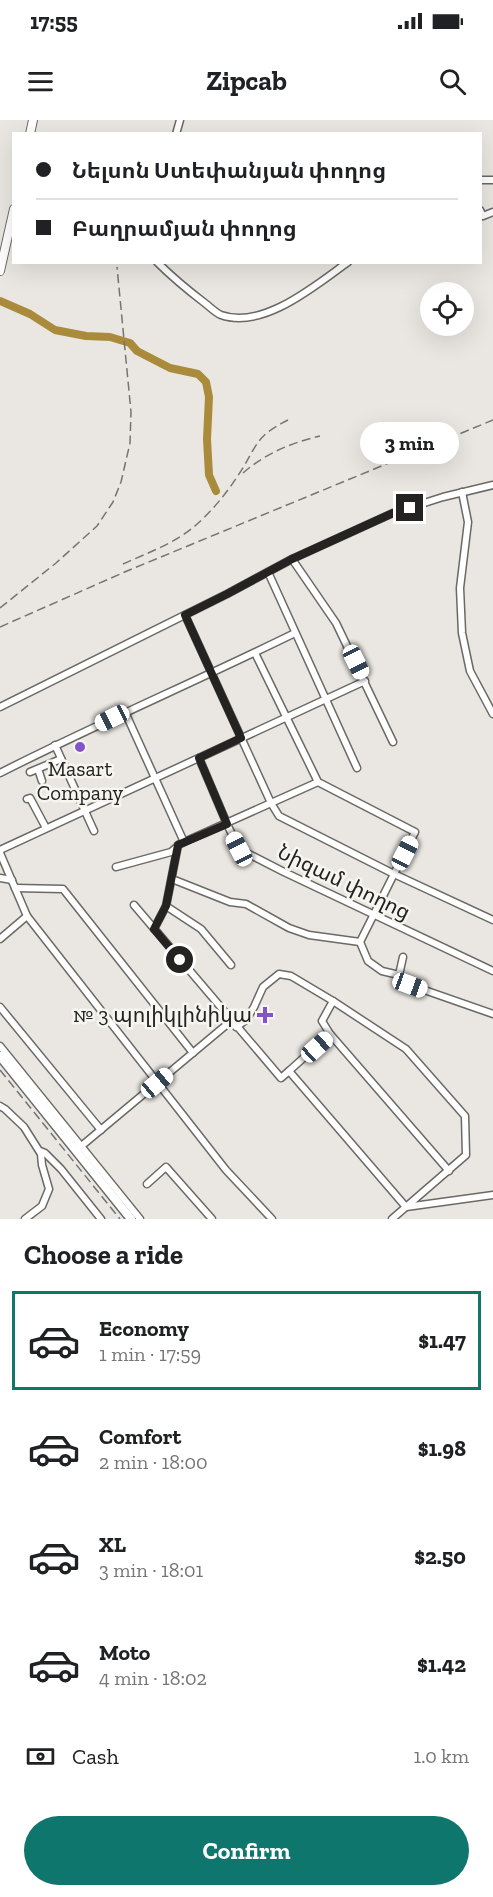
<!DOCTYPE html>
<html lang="en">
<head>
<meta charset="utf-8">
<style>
  :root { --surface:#fff; --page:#f6f6f6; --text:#202124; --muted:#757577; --line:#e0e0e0; --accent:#0f766e }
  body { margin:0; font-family:"Zilla Slab","Noto Sans Armenian",serif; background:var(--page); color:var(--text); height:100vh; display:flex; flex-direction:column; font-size:22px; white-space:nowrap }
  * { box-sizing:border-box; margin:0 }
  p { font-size:20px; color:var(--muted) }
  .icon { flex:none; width:33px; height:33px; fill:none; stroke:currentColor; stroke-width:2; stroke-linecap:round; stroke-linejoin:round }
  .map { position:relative; height:1099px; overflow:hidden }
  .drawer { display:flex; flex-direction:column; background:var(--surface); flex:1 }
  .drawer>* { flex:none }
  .hud { position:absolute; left:12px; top:12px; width:470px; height:132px; border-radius:0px; box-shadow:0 6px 24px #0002; display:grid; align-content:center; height:132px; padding:0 24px; background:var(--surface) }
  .controls { position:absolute; left:420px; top:162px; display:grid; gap:12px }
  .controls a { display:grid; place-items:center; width:54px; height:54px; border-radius:50%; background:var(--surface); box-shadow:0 6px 24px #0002; font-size:30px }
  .end { position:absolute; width:27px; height:27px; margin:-14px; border:8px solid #242321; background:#fff; box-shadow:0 0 0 3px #fff }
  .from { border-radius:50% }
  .bubble { position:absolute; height:42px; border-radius:21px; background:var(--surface); box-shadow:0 6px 24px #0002; font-size:20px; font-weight:700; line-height:42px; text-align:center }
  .car { position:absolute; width:18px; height:36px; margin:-18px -9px; border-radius:8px; box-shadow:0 0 4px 2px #0007; background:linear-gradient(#fff 24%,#345 0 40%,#fff 0 76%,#345 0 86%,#fff 0) }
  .hud b { display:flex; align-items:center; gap:21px; height:57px; font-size:22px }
  .hud b+b { border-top:2px solid var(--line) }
  .hud i { width:15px; height:15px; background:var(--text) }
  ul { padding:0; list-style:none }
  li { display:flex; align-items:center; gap:18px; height:99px; margin:0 12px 9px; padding:0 12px; border:3px solid transparent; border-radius:0px }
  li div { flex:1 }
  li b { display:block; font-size:22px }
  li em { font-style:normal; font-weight:700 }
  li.current { border-color:var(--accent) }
  li>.icon { width:54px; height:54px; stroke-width:1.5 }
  h2 { padding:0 24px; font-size:27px; line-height:72px }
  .pay { display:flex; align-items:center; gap:15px; height:66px; padding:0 24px; font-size:22px }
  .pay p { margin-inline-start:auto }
  .button { display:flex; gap:12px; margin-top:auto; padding:12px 24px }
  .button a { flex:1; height:69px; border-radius:36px; background:var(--accent); color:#fff; font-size:24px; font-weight:700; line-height:69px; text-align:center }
  .status { display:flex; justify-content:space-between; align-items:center; height:42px; padding:0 30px; background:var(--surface); direction:ltr }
  .status svg { height:16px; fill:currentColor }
  header { display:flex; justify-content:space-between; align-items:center; height:78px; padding:0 24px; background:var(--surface); font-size:27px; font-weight:700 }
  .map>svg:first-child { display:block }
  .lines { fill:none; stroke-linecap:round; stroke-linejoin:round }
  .river { stroke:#aa8b3c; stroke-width:8 }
  .minor-casing { stroke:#6b6965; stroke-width:9 }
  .major-casing { stroke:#6b6965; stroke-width:10 }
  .highway-casing { stroke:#6b6965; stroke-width:11 }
  .minor { stroke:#fff; stroke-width:6 }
  .major { stroke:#fff; stroke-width:8 }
  .highway { stroke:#fff; stroke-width:8 }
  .rail { stroke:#767471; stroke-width:1.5; stroke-dasharray:9 4.5; stroke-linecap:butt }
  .route { stroke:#242321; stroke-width:8 }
  .poi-dot { fill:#8452ca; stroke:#f7f5f0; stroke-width:2 }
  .labels { text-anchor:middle; stroke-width:5; stroke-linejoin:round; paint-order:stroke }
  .poi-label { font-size:21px; fill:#242321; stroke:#f7f5f0 }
  .street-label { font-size:21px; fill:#242321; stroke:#f7f5f0 }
</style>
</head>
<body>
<div class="status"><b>17:55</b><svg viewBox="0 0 49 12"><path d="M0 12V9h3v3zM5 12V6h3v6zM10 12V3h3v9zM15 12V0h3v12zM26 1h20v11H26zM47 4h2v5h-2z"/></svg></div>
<header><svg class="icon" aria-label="menu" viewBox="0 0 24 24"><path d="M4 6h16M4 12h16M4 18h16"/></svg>Zipcab<svg class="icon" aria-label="search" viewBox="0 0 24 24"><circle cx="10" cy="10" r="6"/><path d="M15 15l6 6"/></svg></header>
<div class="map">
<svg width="493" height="1099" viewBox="0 0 493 1099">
  <rect width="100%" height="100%" fill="#eae7e2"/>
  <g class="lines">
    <!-- river -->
    <polyline class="river" points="0,181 30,194 55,210 86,216 110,217 130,223 137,231 170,248 198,254 206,262 209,277 207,319 209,355 216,371"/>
    <defs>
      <g id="minor">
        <polyline points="176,14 180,0"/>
        <polyline points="480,60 493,60"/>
        <polyline points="480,90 483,96 493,92"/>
        <path d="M157,142C173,158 189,171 206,184C211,188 216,193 221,195C263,210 316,165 348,142"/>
        <polyline points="462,372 468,402 460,468 462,513 470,551 493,594"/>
        <polyline points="292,439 336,503 393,622"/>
        <polyline points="268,452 357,648"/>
        <polyline points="185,495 271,683 279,696 394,754 493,800"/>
        <polyline points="255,533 318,662 415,712 360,822"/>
        <polyline points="0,587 227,474 292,439 393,393 443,377 493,365"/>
        <polyline points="125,592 184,722 178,725 166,786 154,809"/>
        <polyline points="55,625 94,711"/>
        <polyline points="199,638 227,704 239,729 284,752 493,851"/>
        <polyline points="38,649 42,661"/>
        <polyline points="30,652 61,639"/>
        <path d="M0,653C97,604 197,561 295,513"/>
        <polyline points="27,679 30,678 46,708"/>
        <polyline points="184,722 318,662"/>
        <polyline points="0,730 365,561"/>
        <polyline points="0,733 27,796 226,1050 272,1099"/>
        <polyline points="116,747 171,732 178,726"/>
        <polyline points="0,758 12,760"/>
        <polyline points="172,759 230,782 246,784 289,808 309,815 360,822"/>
        <polyline points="15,768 63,769 193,933"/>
        <polyline points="134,785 281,958 289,951 406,1087 493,1075"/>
        <polyline points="166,786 201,809 231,845"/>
        <polyline points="0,819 27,796"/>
        <polyline points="360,822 368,841 382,851 399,855 410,865 493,894"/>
        <polyline points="399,855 403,837"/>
        <polyline points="0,887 101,1010"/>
        <polyline points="236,907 246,900 254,887 263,867 279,854 291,856 333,881 406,929 465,996 466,1035 392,1099"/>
        <polyline points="330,914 322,901 333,881"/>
        <polyline points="0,926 140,1099"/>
        <polyline points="289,951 330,914 449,1051"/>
        <polyline points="0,986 5,989 24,1007 41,1034 42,1045 49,1069 42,1086 25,1099"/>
        <polyline points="79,1028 231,901"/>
        <polyline points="40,1031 45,1033 61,1049 101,1099"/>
        <polyline points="147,1064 166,1047 212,1099"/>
      </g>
      <g id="major">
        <polyline points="30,14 33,0"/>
        <polyline points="0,151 14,89"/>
      </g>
      <polyline id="highway" points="0,936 131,1099"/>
    </defs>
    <!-- minor casing -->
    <use href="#minor" class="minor-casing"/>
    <!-- major casing -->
    <use href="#major" class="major-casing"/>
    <!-- highway casing -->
    <use href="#highway" class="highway-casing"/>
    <!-- minor -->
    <use href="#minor" class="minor"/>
    <!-- major -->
    <use href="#major" class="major"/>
    <!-- highway -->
    <use href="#highway" class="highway"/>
    <!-- rail -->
    <g class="rail">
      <path d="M243,353C266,333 291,323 320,316"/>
      <path d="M123,444C147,433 176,423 196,405C211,392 226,374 237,357C257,328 253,317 288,300"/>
      <polyline points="0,488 56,443 97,406 113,382 121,362 130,323 131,292 117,147"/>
      <polyline points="0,507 127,451 493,300"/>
      <polyline points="0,950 120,1099"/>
    </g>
  </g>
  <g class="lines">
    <!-- route -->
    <polyline class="route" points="180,840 154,809 166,786 178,725 227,704 199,638 241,618 185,495 227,474 292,439 393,393 410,388"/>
  </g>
  <!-- markers -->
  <g class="poi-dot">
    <circle cx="80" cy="627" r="6"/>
    <path d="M262 886h6v6h6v6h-6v6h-6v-6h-6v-6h6z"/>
  </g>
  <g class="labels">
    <!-- poi labels -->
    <g class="poi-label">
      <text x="80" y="656">Masart<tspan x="80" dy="24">Company</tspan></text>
      <text x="252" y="902" text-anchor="end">№ 3 պոլիկլինիկա</text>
    </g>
    <!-- street labels -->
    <g class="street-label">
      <text transform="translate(344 762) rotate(26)" y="7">Նիզամ փողոց</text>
    </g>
  </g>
</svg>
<div class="controls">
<a><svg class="icon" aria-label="locate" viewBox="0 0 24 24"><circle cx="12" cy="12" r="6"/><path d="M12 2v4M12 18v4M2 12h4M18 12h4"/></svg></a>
</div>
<i class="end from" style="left:180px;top:840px"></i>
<i class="end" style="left:410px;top:388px"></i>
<div class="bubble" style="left:360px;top:302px;width:99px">3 min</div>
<i class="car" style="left:356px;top:542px;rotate:154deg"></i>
<i class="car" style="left:112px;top:598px;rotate:244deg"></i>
<i class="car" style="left:239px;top:729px;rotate:333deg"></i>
<i class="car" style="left:405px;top:733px;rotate:27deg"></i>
<i class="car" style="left:410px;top:865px;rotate:110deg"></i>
<i class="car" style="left:317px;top:927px;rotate:48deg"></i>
<i class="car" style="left:157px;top:963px;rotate:50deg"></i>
<div class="hud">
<b><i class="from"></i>Նելսոն Ստեփանյան փողոց</b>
<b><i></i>Բաղրամյան փողոց</b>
</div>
</div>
<section class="drawer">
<h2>Choose a ride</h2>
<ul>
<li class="current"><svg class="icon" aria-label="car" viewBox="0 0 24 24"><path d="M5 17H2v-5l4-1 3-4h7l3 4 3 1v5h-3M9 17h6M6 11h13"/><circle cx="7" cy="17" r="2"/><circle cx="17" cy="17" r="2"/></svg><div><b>Economy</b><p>1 min · 17:59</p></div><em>$1.47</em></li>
<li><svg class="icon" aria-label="car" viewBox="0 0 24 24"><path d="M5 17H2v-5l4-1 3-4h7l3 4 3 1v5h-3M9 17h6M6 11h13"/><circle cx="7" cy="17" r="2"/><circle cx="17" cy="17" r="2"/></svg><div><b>Comfort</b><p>2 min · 18:00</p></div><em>$1.98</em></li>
<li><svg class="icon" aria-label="car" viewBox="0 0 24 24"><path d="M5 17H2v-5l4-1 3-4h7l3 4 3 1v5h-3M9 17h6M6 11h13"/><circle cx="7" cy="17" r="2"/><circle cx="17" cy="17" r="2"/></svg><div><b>XL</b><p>3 min · 18:01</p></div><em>$2.50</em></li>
<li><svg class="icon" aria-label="car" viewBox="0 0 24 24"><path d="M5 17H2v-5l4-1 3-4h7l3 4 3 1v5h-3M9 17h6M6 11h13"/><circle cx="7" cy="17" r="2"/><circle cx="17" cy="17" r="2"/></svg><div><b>Moto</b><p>4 min · 18:02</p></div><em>$1.42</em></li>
</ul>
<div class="pay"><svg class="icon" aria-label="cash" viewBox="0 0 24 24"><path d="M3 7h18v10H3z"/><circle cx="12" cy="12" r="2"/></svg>Cash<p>1.0 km</p></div>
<div class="button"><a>Confirm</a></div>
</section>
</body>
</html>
